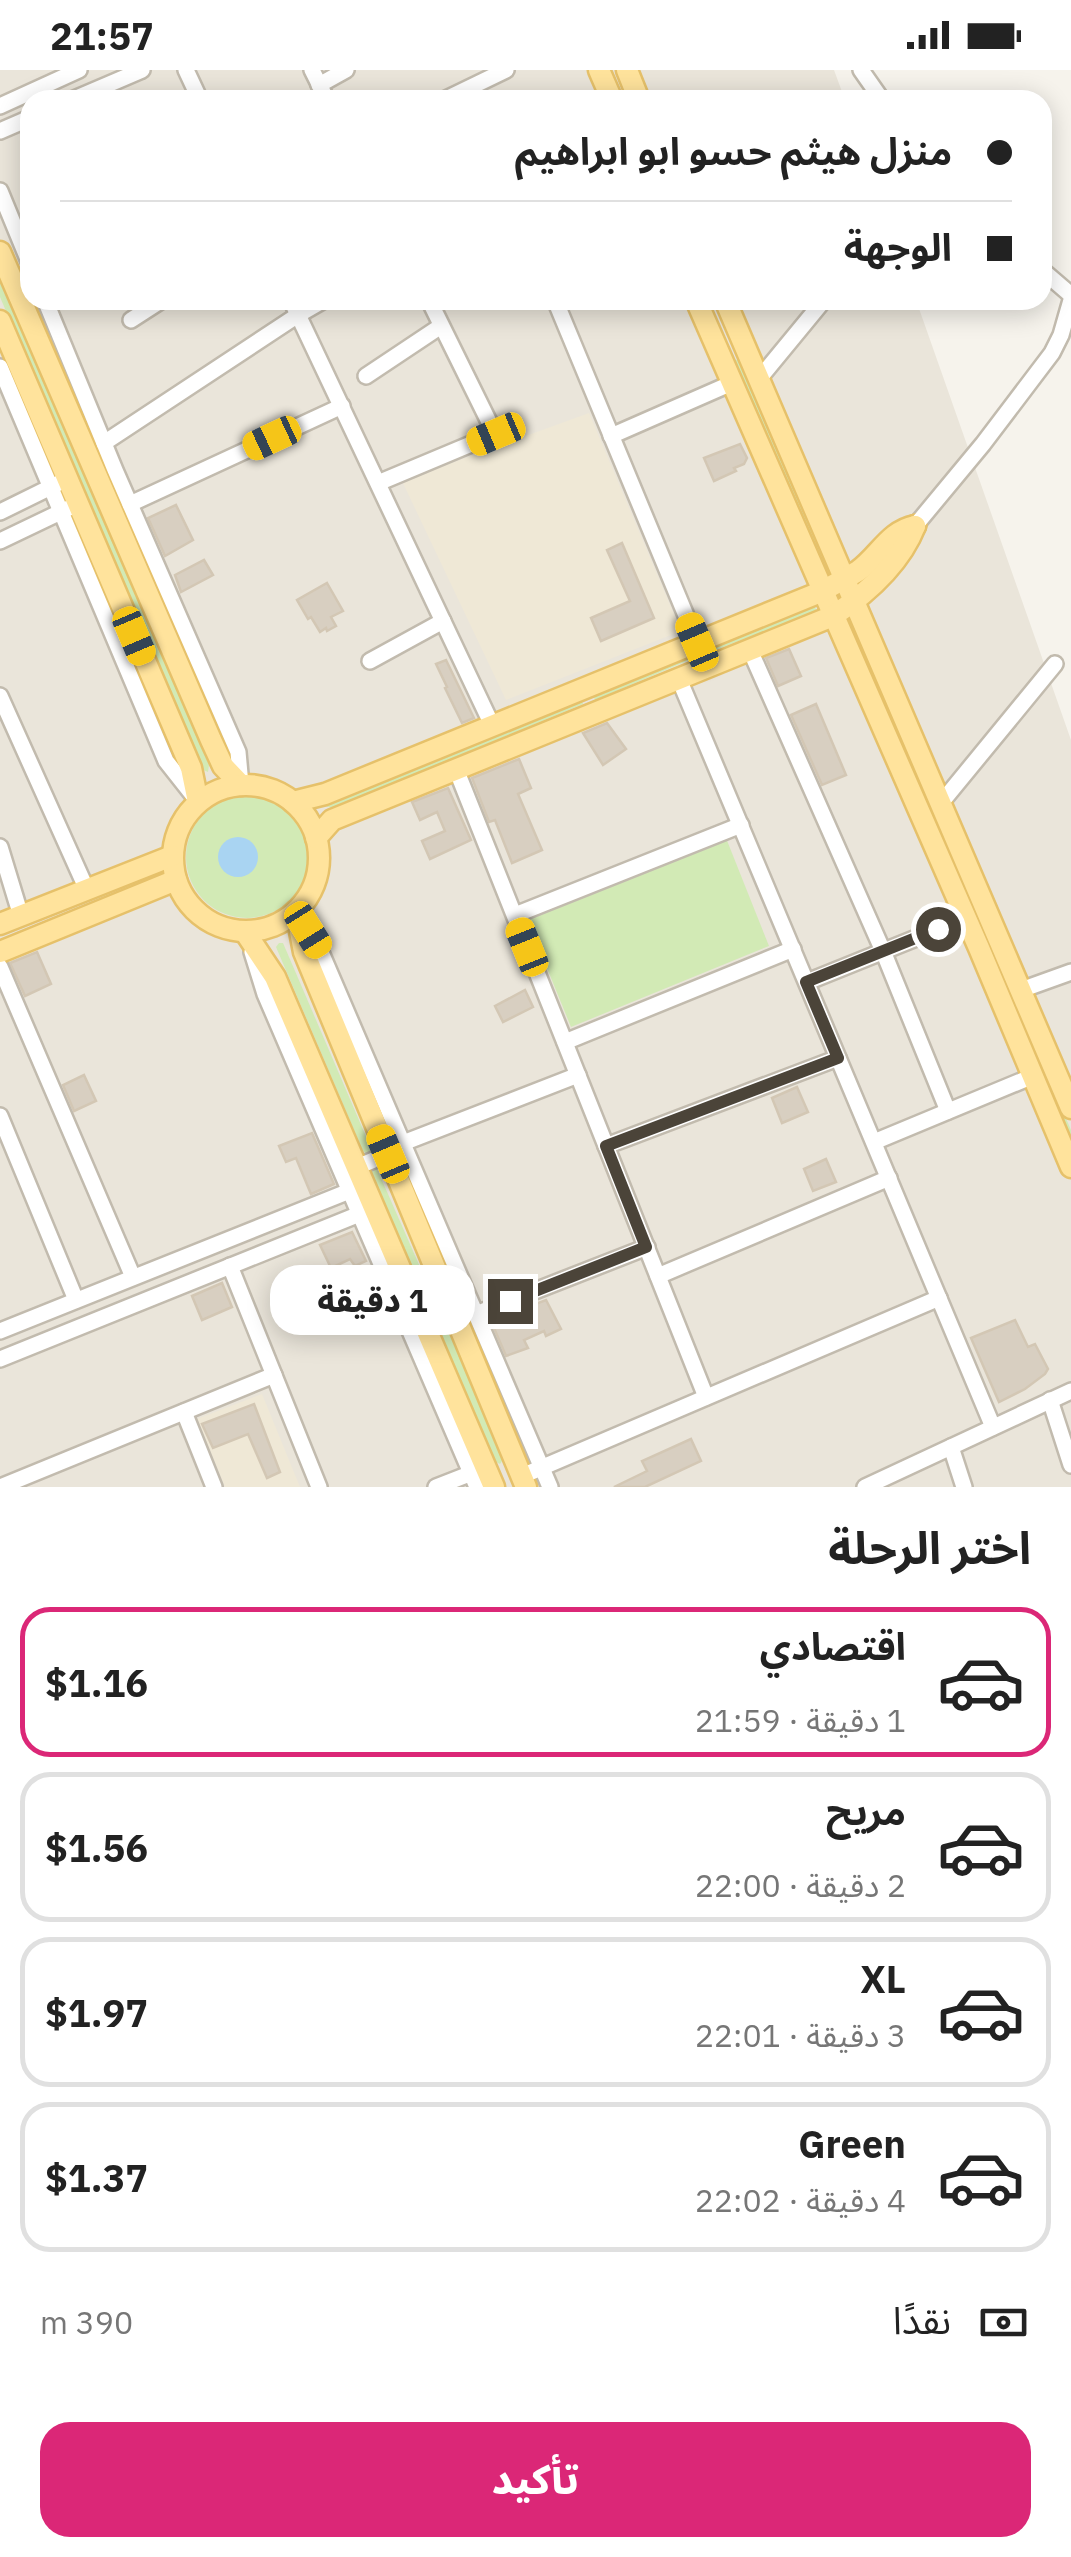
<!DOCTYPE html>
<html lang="ar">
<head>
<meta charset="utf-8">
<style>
  :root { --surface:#fff; --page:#f6f6f6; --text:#222; --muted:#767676; --line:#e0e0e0; --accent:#db2777 }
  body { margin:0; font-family:"IBM Plex Sans","Noto Sans Arabic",sans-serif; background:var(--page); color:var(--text); direction:rtl; height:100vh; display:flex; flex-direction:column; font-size:38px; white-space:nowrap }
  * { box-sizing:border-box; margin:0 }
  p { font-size:32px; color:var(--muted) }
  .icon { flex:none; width:55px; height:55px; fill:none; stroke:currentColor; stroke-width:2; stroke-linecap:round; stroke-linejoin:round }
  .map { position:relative; height:1417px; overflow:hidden; direction:ltr }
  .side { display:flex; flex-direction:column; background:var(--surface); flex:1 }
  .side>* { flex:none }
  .hud { position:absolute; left:20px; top:20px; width:1032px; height:220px; border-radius:30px; box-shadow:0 5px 25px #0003; direction:rtl; display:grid; align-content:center; height:220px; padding:0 40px; background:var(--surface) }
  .end { position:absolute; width:45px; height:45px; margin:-22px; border:12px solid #4b4439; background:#fff; box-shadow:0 0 0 5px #fff }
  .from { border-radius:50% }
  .bubble { position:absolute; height:70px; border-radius:30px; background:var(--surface); box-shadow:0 5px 25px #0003; font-size:32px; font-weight:800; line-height:70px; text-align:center; direction:rtl }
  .car { position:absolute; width:30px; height:60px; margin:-30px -15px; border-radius:12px; box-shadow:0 0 8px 2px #0007; background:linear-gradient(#f5c518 24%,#345 0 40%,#f5c518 0 76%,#345 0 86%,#f5c518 0) }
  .hud b { display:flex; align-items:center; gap:35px; height:95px; font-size:38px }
  .hud b+b { border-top:2px solid var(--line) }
  .hud i { width:25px; height:25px; background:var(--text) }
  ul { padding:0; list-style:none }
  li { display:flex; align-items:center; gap:30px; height:150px; margin:0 20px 15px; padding:0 20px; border:5px solid var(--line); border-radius:30px }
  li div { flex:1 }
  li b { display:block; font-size:38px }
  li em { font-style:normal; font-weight:800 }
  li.selected { border-color:var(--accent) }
  li>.icon { width:90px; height:90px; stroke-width:1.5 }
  h2 { padding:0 40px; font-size:45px; line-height:120px }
  .pay { display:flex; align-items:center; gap:25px; height:110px; padding:0 40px; font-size:38px }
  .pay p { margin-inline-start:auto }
  .button { display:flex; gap:20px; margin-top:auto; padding:20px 40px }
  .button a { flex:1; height:115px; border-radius:30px; background:var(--accent); color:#fff; font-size:40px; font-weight:800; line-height:115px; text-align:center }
  .status { display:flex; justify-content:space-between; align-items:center; height:70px; padding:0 50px; background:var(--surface); direction:ltr }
  .status svg { height:28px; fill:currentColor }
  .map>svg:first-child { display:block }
  .residential { fill:#eae5da }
  .education { fill:#efe8d6 }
  .green { fill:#d2eab5 }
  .water { fill:#a9d4f2 }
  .building { fill:#d8cfc1; stroke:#d3c7b4; stroke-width:2.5 }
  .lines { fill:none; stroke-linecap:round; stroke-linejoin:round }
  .minor-casing { stroke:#c2bbae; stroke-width:20 }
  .major-casing { stroke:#e6c16a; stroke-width:25 }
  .minor { stroke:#fff; stroke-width:15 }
  .major { stroke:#ffe39c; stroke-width:20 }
  .route { stroke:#4b4439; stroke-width:12 }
</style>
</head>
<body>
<div class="status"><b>21:57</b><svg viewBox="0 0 49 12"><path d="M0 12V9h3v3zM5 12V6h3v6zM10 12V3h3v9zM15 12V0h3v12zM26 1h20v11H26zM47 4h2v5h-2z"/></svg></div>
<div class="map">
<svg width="1071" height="1417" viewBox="0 0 1071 1417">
  <rect width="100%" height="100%" fill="#f6f3ec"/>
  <!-- residential -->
  <polygon class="residential" points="0,0 834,0 845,30 30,30 30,230 916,230 1071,670 1071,1417 0,1417"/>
  <!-- education -->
  <g class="education">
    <polygon points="589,343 681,561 506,630 402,411"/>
    <polygon points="262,1324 300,1417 225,1417 197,1349"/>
  </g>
  <!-- green -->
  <g class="green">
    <polygon points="0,203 209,695 208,702 201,699 0,227"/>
    <polygon points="733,289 741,291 833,508 826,512 733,295"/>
    <polygon points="813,534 817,541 689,590 595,630 593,624"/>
    <polygon points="854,564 858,566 1071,1060 1071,1079 852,568"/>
    <polygon points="580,626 583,634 333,738 325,736 333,729"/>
    <circle cx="247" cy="787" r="61"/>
    <polygon points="726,768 769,876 571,957 527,849"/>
    <polygon points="279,873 283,873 371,1078 370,1082 366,1084 363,1081 276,877"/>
    <polygon points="374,1098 377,1099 504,1388 500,1394 496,1392 371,1102"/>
  </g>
  <!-- water -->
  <circle class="water" cx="238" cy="787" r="20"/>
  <!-- building -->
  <g class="building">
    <polygon points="740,374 747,388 744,394 734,398 736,401 714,411 704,388"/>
    <polygon points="176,435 193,470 165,486 148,448"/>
    <polygon points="622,473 654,548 601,571 591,548 630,531 607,480"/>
    <polygon points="204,490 213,505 181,522 175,505"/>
    <polygon points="327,513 343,541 331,547 336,556 327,561 326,558 320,562 311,547 308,549 297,530"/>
    <polygon points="789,579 801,606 778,616 766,588"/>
    <polygon points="446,590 474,648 462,653 445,618 447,617 436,594"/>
    <polygon points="816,634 846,705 822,715 791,645"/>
    <polygon points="607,653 626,679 603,695 583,663"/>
    <polygon points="519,689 531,718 518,724 542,780 512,793 495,750 489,752 472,708"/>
    <polygon points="448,718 471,770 430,789 422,771 445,761 437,742 420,750 412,732"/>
    <polygon points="37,882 51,914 25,926 10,893"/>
    <polygon points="525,920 533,937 503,952 495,936"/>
    <polygon points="84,1005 96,1031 74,1041 63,1015"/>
    <polygon points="797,1017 808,1042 782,1053 772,1028"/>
    <polygon points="312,1063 334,1114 311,1124 296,1088 286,1092 279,1076"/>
    <polygon points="826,1089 836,1112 813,1121 804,1099"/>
    <polygon points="352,1162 366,1191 355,1196 350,1189 331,1198 320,1175"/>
    <polygon points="222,1213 232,1237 202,1250 192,1226"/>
    <polygon points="546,1230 561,1259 546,1266 544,1261 524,1270 528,1278 506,1286 491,1251"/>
    <polygon points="1015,1250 1028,1277 1035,1274 1048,1299 1045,1304 1025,1319 999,1332 971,1268"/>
    <polygon points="254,1334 280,1402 267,1408 248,1364 213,1378 202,1354"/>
    <polygon points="691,1369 701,1391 645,1417 614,1417 647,1401 642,1391"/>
  </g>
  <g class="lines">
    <defs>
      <g id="minor">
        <polyline points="186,0 200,30"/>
        <polyline points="312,0 327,30"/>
        <polyline points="861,0 882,30"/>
        <polyline points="319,15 346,0"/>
        <polyline points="72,30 142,0"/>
        <polyline points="444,30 506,0"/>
        <polyline points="0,36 79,0"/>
        <polyline points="0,61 30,48"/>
        <polyline points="0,121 30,194"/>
        <polyline points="1042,200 1071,225"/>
        <polyline points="45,230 115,400 238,682 241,715"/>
        <polyline points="291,230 492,655"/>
        <polyline points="555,230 697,572"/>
        <polyline points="131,250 162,230"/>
        <polyline points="0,297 166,691 196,729"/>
        <polyline points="366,306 441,256"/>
        <polyline points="759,309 824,230"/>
        <polyline points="611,366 732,313"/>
        <polyline points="104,373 298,245 324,230"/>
        <polyline points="378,413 495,364 429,230"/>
        <polyline points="130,434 342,336"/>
        <polyline points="0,442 59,413"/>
        <polyline points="915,456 983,374 1052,283 1061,265 1071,230"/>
        <polyline points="0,471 69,438"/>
        <polyline points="750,580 883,881 948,1041"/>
        <polyline points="370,591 443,551"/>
        <polyline points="679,609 993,1357"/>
        <polyline points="0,626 87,820"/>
        <polyline points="456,699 706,1327"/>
        <polyline points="941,733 1055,594"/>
        <polyline points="0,777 21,846"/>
        <polyline points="515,845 741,755"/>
        <polyline points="301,849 320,880 550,1417"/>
        <polyline points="252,882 265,924 477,1417"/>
        <polyline points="0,897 133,1207"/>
        <polyline points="807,912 966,848"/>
        <polyline points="1021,920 1071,902"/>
        <polyline points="565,972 793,879"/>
        <polyline points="0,1046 76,1230"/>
        <polyline points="874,1072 1033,1006"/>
        <polyline points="403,1073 578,1005"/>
        <polyline points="606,1076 838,988"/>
        <polyline points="357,1097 388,1084"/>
        <polyline points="230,1196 319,1417"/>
        <polyline points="658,1206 889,1108"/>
        <polyline points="476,1244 647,1177"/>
        <polyline points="0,1261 357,1118"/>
        <polyline points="0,1289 367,1141"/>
        <polyline points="1050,1330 1071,1395"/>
        <polyline points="184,1342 214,1417"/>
        <polyline points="951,1377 964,1417"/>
        <polyline points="522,1406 939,1228"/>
        <polyline points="0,1417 274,1305"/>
        <polyline points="436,1417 477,1401"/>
        <polyline points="865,1417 1071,1321"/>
      </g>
      <g id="major">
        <polyline points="599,0 612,30"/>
        <polyline points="627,0 639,30"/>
        <polyline points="0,182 211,670 223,696 241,715"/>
        <polyline points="696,230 979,878 1071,1097"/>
        <polyline points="725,230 1071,1038"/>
        <polyline points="0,251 191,698 198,732"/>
        <circle cx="246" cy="788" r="73"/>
        <path d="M293,732L325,724L823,521C834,514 847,508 858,501C879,486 889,461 915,456"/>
        <path d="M316,768L332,750L833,546C866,524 900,494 915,456"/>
        <polyline points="296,841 304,882 526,1417"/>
        <polyline points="0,854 172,786"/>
        <polyline points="245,862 275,907 494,1417"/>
        <polyline points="0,882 176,810"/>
      </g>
    </defs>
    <!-- minor casing -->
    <use href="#minor" class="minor-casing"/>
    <!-- major casing -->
    <use href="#major" class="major-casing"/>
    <!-- minor -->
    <use href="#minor" class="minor"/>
    <!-- major -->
    <use href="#major" class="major"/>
  </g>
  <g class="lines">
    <!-- route -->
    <polyline class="route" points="510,1231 646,1177 606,1076 838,988 806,912 938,859"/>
  </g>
</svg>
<i class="end from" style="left:938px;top:859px"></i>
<i class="end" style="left:510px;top:1231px"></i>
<div class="bubble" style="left:270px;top:1195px;width:205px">1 دقيقة</div>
<i class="car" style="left:496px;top:364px;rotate:247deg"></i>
<i class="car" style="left:272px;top:368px;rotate:245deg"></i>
<i class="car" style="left:134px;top:566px;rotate:157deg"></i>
<i class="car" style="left:697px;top:572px;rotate:337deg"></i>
<i class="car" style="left:308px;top:860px;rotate:148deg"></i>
<i class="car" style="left:527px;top:877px;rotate:338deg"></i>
<i class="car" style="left:388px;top:1084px;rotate:337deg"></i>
<div class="hud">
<b><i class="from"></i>منزل هيثم حسو ابو ابراهيم</b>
<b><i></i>الوجهة</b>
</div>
</div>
<section class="side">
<h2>اختر الرحلة</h2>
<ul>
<li class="selected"><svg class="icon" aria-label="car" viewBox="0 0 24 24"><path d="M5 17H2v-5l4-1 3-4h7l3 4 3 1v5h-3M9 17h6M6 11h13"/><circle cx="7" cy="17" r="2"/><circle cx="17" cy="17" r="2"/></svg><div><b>اقتصادي</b><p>1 دقيقة · 21:59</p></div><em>$1.16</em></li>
<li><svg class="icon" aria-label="car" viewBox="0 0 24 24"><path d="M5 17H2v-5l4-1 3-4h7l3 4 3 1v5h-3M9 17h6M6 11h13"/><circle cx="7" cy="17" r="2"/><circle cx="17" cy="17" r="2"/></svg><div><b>مريح</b><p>2 دقيقة · 22:00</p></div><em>$1.56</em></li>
<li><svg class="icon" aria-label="car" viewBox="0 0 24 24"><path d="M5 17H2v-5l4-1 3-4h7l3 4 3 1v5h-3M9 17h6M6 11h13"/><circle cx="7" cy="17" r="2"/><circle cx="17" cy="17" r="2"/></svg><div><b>XL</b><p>3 دقيقة · 22:01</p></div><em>$1.97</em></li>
<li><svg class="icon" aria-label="car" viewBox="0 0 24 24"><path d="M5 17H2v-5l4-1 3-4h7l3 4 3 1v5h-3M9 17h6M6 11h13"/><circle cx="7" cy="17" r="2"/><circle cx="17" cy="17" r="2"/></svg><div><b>Green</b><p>4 دقيقة · 22:02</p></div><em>$1.37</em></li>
</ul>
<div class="pay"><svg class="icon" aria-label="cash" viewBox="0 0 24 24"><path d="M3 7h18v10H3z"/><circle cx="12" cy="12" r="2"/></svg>نقدًا<p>390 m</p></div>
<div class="button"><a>تأكيد</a></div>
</section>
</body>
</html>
